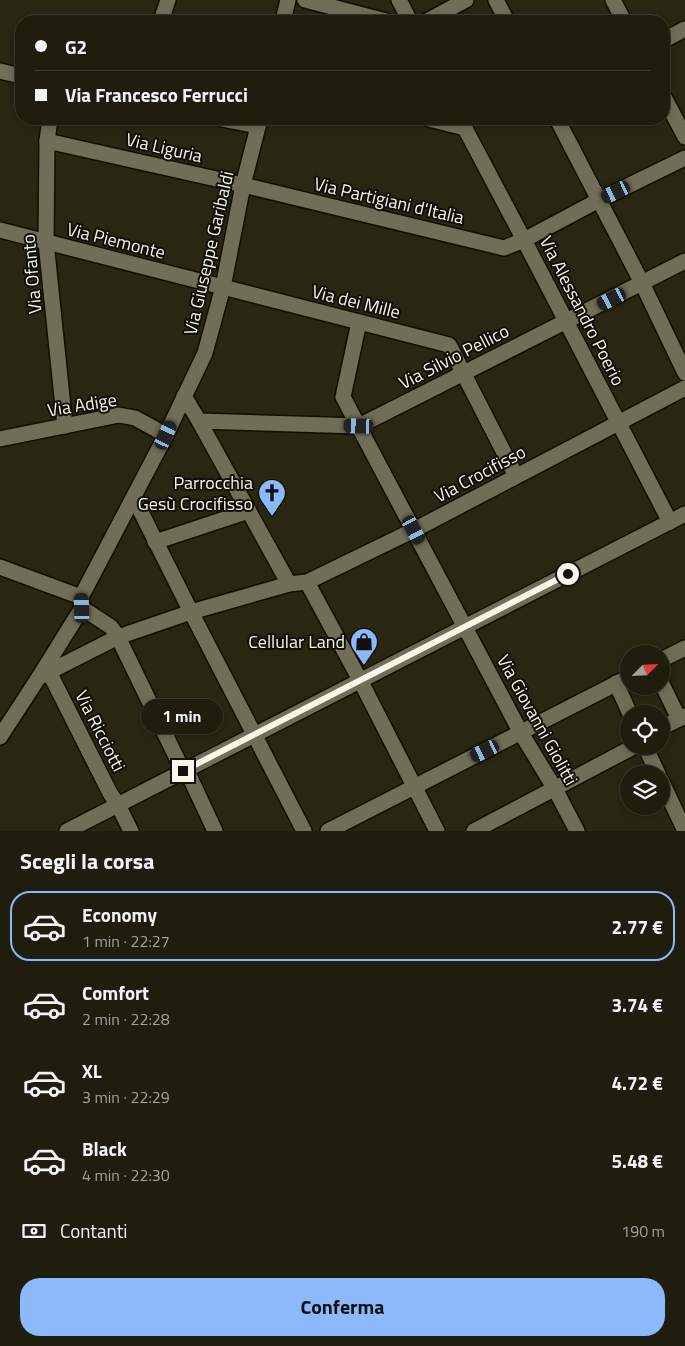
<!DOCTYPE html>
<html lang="it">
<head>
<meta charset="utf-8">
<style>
  :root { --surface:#1f1d0e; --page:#2c2a1c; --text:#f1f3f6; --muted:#a1a29e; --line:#3c3b2e; --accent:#8cb9fc }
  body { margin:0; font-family:"Titillium Web",sans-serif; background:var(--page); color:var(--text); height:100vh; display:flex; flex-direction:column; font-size:19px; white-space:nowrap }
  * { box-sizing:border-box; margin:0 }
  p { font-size:16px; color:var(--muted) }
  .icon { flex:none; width:28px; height:28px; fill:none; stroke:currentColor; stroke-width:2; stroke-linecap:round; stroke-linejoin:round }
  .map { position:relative; height:831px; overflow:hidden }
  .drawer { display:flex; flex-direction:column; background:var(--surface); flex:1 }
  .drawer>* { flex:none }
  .guide { position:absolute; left:15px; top:15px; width:655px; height:110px; border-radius:20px; box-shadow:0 2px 8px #0003,0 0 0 1px var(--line); display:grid; align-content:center; height:110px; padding:0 20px; background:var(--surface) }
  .needle { width:32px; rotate:66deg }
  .controls { position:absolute; left:620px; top:645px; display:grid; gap:10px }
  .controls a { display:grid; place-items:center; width:50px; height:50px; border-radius:50%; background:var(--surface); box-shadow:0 2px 8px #0003,0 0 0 1px var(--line); font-size:25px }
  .end { position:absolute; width:22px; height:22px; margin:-11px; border:6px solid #f7f6e9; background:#111; box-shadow:0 0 0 2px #111 }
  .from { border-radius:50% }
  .bubble { position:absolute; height:35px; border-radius:18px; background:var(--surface); box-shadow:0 2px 8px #0003,0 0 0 1px var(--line); font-size:16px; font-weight:700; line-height:35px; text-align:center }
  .car { position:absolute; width:15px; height:30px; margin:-15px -8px; border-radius:6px; box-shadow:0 0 4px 1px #0007; background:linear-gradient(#222 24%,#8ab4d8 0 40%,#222 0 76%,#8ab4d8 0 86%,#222 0) }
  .guide b { display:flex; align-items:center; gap:18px; height:48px; font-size:19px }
  .guide b+b { border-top:1px solid var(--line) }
  .guide i { width:12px; height:12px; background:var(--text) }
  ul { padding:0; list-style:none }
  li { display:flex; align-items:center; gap:15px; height:70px; margin:0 10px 8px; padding:0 10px; border:2px solid transparent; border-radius:20px }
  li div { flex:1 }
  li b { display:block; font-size:19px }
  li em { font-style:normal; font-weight:700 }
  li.on { border-color:var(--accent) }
  li>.icon { width:45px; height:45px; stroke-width:1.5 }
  h2 { padding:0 20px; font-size:22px; line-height:60px }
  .pay { display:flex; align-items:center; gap:12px; height:55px; padding:0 20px; font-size:19px }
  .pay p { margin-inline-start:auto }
  .button { display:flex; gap:10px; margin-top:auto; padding:10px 20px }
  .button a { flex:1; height:58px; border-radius:20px; background:var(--accent); color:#111; font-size:20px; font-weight:700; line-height:58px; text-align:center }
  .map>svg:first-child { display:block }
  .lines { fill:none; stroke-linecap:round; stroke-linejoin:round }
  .street-casing { stroke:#120f00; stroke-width:18 }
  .secondary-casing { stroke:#120f00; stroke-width:18 }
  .street { stroke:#716e57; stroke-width:15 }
  .secondary { stroke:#716e57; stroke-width:15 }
  .route { stroke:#f7f6e9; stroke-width:6 }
  .labels { text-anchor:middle; stroke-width:4; stroke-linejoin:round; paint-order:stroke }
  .street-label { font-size:18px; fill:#f7f6e9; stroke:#100f07 }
  .poi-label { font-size:18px; fill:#f7f6e9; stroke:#100f07; text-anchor:end }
</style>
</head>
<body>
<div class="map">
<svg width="685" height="831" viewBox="0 0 685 831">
  <rect width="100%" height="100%" fill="#292712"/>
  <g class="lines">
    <defs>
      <g id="street">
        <polyline points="305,0 386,21"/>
        <polyline points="399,0 410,21"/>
        <polyline points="496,0 507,21"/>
        <polyline points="613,0 624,21"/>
        <polyline points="161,21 168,0"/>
        <polyline points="283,21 288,0"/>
        <polyline points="427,21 466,0"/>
        <polyline points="664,40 685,29"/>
        <polyline points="0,71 21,76"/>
        <polyline points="664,97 685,137"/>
        <polyline points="50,119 47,141 46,242 65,426"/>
        <polyline points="222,119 258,126"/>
        <polyline points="429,119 465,128"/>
        <polyline points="460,119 524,240 670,522"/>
        <polyline points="557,119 642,283 685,373"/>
        <polyline points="47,141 243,185 504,248 524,240 599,200 685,158"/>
        <polyline points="0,230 449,345 516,476"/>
        <polyline points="359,322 343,397 521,733 555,789 577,831"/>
        <polyline points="184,396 199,421 359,426 685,261"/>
        <polyline points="199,421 289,584"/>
        <polyline points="0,439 119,415 135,418 166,435"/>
        <polyline points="134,498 191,612 304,831"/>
        <polyline points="155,542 249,511"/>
        <polyline points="0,567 81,597"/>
        <polyline points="307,582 360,680 437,831"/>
        <polyline points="82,608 81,597 166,435 205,353 223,287 243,185 260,119"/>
        <polyline points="82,608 111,627 118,637 183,771"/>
        <polyline points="661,660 685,648"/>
        <polyline points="49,672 110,793 118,805 131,831"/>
        <polyline points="39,677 118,637 191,612 289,584 307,582 414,530 685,388"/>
        <polyline points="661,682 679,719"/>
        <polyline points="616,683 630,714"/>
        <polyline points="661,728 685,716"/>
        <polyline points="0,737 39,677 82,608"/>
        <polyline points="645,746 658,774"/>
        <polyline points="186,769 215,831"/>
        <polyline points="661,780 685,831"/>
        <polyline points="328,831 629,677"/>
        <polyline points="474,831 635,746"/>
      </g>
      <polyline id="secondary" points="67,831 685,514"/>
    </defs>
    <!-- street casing -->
    <use href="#street" class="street-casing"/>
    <!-- secondary casing -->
    <use href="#secondary" class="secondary-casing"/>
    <!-- street -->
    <use href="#street" class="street"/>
    <!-- secondary -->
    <use href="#secondary" class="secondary"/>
  </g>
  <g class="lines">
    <!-- route -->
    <polyline class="route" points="183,771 568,574"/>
  </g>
  <!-- icons -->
  <defs>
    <symbol id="church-pin" viewBox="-11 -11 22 30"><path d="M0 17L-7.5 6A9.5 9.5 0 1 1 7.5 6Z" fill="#8cb9fc" stroke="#100f07"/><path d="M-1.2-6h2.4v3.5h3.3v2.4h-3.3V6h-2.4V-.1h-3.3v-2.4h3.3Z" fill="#111"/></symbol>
    <symbol id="shop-pin" viewBox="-11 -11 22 30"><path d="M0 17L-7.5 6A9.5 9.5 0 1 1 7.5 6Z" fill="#8cb9fc" stroke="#100f07"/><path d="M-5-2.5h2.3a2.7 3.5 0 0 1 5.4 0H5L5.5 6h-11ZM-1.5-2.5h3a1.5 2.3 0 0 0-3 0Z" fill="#111"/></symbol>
  </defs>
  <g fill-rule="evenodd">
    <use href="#church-pin" x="256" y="477" width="32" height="43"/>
    <use href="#shop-pin" x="348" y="626" width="32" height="43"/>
  </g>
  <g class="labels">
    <!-- street labels -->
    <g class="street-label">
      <text transform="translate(164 148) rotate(13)" y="6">Via Liguria</text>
      <text transform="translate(389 201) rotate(13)" y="6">Via Partigiani d'Italia</text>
      <text transform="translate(116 241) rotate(14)" y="6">Via Piemonte</text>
      <text transform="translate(209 253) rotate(-77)" y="6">Via Giuseppe Garibaldi</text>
      <text transform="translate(32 274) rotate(-95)" y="6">Via Ofanto</text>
      <text transform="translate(356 302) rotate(14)" y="6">Via dei Mille</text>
      <text transform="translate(582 311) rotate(63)" y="6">Via Alessandro Poerio</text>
      <text transform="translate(454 357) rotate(-27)" y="6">Via Silvio Pellico</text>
      <text transform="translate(82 405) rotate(-9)" y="6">Via Adige</text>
      <text transform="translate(480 474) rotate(-28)" y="6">Via Crocifisso</text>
      <text transform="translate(537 720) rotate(61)" y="6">Via Giovanni Giolitti</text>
      <text transform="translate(100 731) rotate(63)" y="6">Via Ricciotti</text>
    </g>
    <!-- poi labels -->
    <g class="poi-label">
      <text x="253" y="489">Parrocchia<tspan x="253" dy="21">Gesù Crocifisso</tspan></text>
      <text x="345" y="648">Cellular Land</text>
    </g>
  </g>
</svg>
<div class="controls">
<a><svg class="needle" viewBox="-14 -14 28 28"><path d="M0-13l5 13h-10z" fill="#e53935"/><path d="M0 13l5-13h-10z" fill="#a1a29e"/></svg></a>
<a><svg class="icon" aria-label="locate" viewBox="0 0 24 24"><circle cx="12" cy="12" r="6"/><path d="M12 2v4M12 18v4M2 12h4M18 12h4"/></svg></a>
<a><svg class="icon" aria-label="layers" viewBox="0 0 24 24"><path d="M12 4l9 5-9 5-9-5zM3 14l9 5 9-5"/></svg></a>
</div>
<i class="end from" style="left:568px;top:574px"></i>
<i class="end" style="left:183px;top:771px"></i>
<div class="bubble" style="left:141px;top:699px;width:82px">1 min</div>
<i class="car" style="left:616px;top:192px;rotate:244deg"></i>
<i class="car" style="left:612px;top:299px;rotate:243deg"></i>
<i class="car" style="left:359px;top:426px;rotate:272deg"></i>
<i class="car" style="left:166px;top:435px;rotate:25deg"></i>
<i class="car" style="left:414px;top:530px;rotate:152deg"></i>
<i class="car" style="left:82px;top:608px;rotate:358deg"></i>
<i class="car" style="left:485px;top:751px;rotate:244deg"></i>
<div class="guide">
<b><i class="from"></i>G2</b>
<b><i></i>Via Francesco Ferrucci</b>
</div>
</div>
<section class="drawer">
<h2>Scegli la corsa</h2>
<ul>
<li class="on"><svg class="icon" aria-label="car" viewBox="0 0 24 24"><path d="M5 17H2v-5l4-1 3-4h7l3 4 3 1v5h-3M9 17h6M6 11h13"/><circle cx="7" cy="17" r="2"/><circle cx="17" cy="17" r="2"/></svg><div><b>Economy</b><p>1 min · 22:27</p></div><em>2.77 €</em></li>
<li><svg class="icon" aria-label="car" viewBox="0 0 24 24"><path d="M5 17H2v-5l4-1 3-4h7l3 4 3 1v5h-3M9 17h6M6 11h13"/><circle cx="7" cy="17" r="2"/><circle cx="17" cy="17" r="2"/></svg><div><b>Comfort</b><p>2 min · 22:28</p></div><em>3.74 €</em></li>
<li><svg class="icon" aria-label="car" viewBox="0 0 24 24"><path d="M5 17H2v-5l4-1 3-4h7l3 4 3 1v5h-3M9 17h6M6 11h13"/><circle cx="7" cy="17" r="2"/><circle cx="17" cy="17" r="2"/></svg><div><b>XL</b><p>3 min · 22:29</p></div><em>4.72 €</em></li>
<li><svg class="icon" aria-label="car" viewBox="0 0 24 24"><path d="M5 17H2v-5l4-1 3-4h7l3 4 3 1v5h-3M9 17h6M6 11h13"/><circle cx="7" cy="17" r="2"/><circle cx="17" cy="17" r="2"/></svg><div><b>Black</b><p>4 min · 22:30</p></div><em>5.48 €</em></li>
</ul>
<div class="pay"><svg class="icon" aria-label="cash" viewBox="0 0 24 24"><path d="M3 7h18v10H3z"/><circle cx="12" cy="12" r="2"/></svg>Contanti<p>190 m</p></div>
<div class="button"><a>Conferma</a></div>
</section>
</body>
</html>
